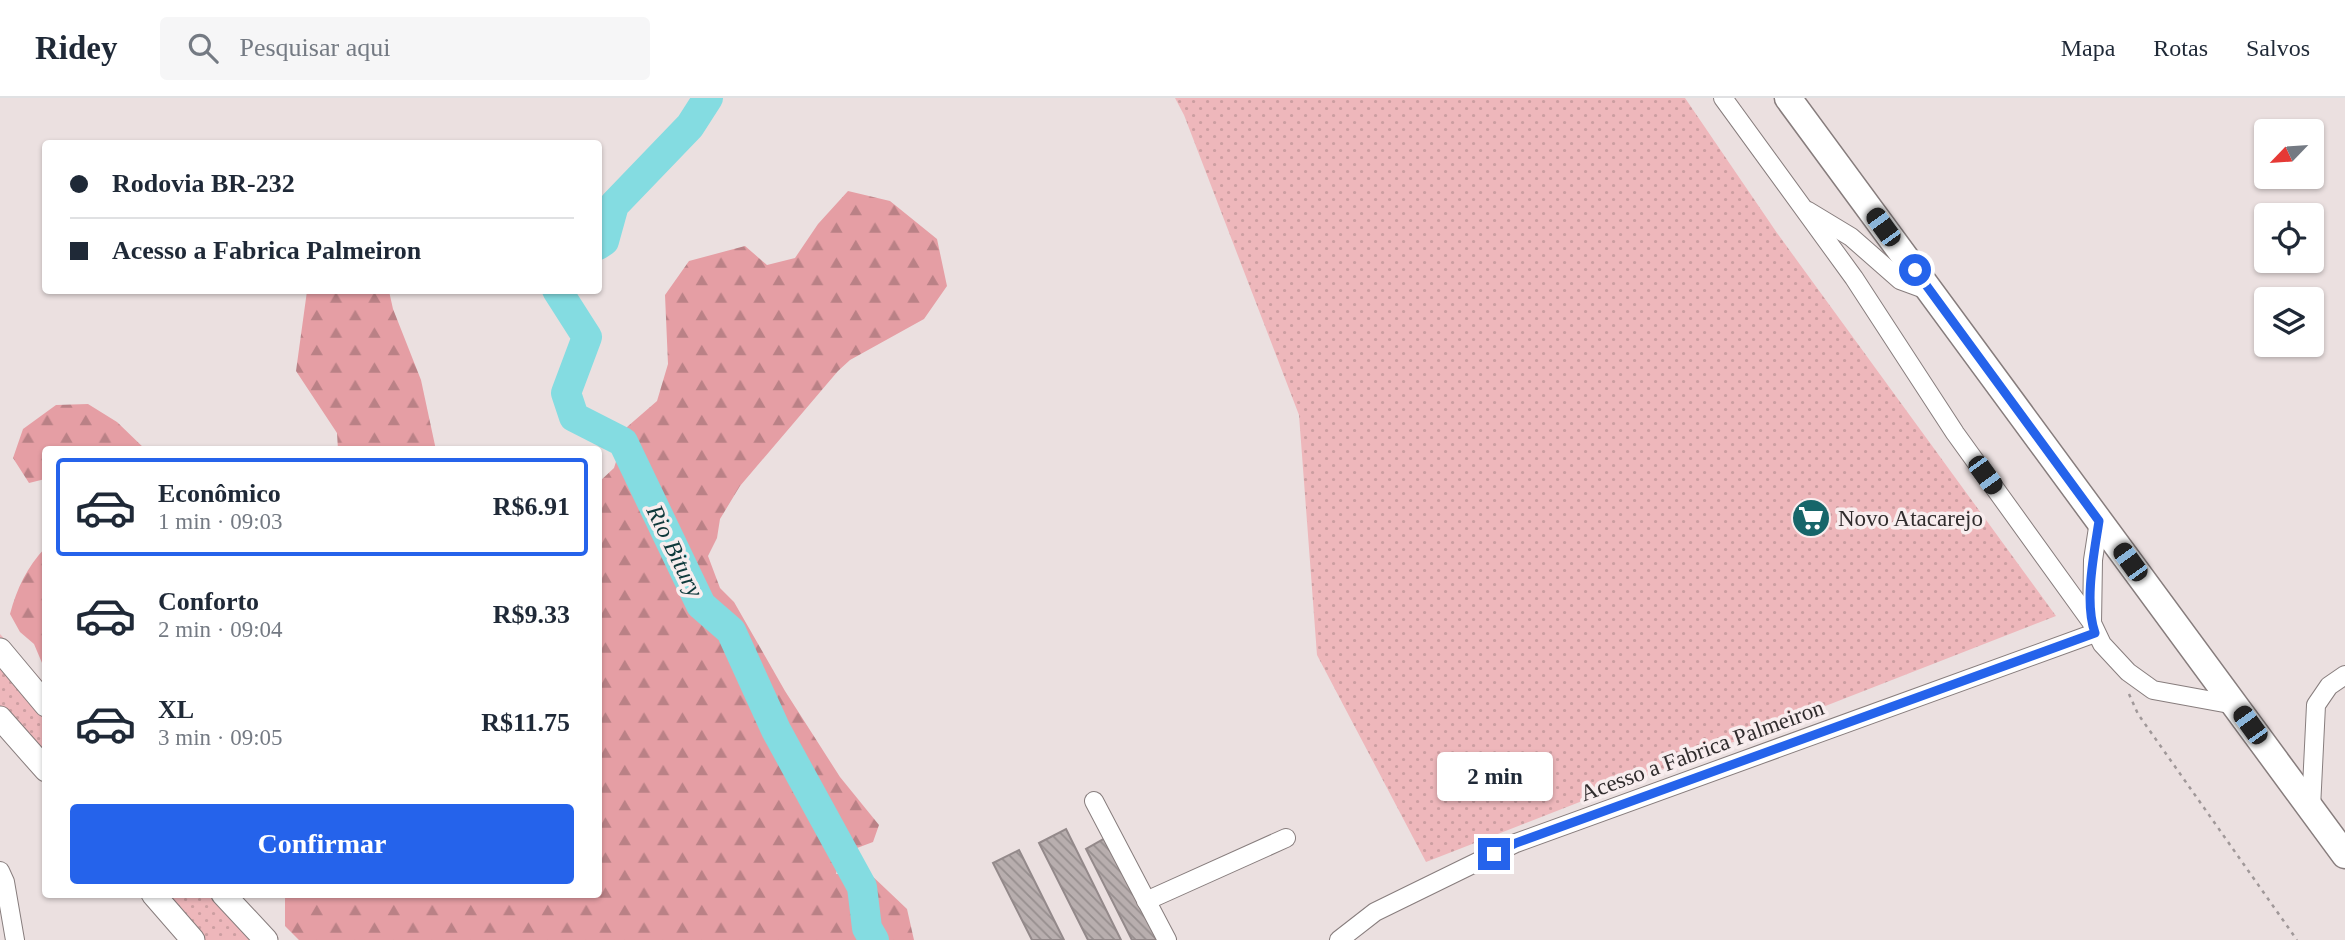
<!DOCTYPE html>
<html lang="pt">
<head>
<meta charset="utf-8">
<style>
  :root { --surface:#fff; --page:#f6f6f7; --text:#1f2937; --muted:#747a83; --line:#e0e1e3; --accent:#2563eb }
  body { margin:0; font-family:Georgia,serif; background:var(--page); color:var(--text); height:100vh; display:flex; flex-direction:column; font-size:26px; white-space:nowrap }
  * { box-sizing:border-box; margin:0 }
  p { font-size:23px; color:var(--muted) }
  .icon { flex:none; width:38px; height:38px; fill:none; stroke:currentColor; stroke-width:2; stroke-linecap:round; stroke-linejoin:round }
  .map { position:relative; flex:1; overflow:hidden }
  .details { position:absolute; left:42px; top:348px; width:560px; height:452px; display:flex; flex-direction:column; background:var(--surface); border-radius:7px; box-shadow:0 2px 5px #0004 }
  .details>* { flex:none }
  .top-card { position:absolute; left:42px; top:42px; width:560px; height:154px; border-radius:7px; box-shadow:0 2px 5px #0004; display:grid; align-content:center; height:154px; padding:0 28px; background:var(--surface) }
  .needle { width:46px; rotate:245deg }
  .buttons { position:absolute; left:2254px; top:21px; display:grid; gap:14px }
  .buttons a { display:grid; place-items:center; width:70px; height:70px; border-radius:7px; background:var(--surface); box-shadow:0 2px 5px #0004; font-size:35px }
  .end { position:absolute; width:32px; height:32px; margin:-16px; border:9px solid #2563eb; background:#fff; box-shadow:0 0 0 4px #fff }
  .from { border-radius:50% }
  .bubble { position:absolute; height:49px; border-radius:7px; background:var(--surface); box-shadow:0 2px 5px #0004; font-size:23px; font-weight:800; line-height:49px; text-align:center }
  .car { position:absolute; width:21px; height:42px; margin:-21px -10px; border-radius:9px; box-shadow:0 0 5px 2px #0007; background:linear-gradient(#222 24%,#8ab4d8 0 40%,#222 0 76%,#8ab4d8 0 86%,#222 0) }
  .top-card b { display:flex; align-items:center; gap:24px; height:66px; font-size:26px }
  .top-card b+b { border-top:2px solid var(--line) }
  .top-card i { width:18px; height:18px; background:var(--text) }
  ul { padding:12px 0 0; list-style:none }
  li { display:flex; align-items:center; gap:21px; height:98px; margin:0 14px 10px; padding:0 14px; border:4px solid transparent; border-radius:7px }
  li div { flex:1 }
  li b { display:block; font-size:26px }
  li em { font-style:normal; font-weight:800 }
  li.on { border-color:var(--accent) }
  li>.icon { width:63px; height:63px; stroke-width:1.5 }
  .cta { display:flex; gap:14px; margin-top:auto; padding:14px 28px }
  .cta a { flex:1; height:80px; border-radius:7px; background:var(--accent); color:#fff; font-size:28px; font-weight:800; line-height:80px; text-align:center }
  header { display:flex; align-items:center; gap:42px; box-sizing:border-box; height:98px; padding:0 35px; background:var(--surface); border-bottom:2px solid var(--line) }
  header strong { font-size:33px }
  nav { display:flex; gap:38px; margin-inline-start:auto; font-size:24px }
  .search { width:490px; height:63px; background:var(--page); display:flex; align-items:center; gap:18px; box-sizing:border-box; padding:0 24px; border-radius:7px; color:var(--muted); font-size:26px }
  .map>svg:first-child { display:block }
  .green { fill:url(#green-dots) }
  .forest { fill:url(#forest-firs) }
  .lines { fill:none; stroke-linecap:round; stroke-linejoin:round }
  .river { stroke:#84dce1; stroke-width:30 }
  .building { fill:url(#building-back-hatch); stroke:#93898a; stroke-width:2 }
  .minor-casing { stroke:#877d7d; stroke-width:20 }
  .major-casing { stroke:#877d7d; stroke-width:25 }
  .highway-casing { stroke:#877d7d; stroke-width:29 }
  .path { stroke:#a09899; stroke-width:2.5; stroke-dasharray:3.5 5; stroke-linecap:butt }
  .minor { stroke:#fff; stroke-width:18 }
  .major { stroke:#fff; stroke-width:23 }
  .highway { stroke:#fff; stroke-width:26 }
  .route { stroke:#2563eb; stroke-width:9 }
  .labels { text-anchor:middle; stroke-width:7; stroke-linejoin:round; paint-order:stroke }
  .poi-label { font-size:23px; fill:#302c2d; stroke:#f8edee; text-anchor:start }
  .street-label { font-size:23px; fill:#302c2d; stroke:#f8edee }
  .water-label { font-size:24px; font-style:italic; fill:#0e393b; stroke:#f8edee }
</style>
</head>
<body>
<header>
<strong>Ridey</strong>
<div class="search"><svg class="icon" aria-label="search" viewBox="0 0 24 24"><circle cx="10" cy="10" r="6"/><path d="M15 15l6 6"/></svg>Pesquisar aqui</div>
<nav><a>Mapa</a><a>Rotas</a><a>Salvos</a></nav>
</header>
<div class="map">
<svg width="2345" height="842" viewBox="0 0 2345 842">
  <defs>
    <pattern id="green-dots" width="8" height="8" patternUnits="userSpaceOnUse" patternTransform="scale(1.75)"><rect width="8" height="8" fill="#eeb7bb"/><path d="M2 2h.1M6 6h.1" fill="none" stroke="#cc9ea1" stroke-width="1.8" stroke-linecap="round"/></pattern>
    <pattern id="forest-firs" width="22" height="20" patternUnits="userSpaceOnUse" patternTransform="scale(1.75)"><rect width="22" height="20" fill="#e59ea4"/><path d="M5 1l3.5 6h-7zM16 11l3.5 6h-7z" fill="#ba8186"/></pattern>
    <pattern id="building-back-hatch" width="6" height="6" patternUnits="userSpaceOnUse" patternTransform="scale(1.75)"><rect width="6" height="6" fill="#b8aeae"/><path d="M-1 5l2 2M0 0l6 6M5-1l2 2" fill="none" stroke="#968e8e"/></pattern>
  </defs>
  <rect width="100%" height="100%" fill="#ebe0e0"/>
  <!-- green -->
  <g class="green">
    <polygon points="1175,0 1685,0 1777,135 2056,518 1426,764 1317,557 1299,317 1184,17"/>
    <polygon points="0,536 45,586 45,672 0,620"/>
    <polygon points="153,796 240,796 257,818 257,842 193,842"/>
  </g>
  <!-- forest -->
  <g class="forest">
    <polygon points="848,93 890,103 937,141 947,188 924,221 850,262 838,273 740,388 720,421 717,440 708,458 720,490 734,504 785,593 840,679 879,727 873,744 841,756 836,776 868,774 907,811 914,842 299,842 285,828 285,796 598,796 599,384 614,370 627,329 657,303 668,266 665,197 689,163 745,148 767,167 795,160 818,126"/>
    <polygon points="307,193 389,193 393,211 421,282 436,352 338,352 337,335 296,273"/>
    <polygon points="88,306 117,324 146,352 46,352 45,381 29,385 13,360 23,331 56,307"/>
    <path d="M45,450V572L34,546L20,534L10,516C17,490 27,469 45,450Z"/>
  </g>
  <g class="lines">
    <!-- river -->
    <g class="river">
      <polyline points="598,147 604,143 614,107 690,28 708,0"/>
      <polyline points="557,192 587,239 566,295 574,319 623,344 701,507 731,533 776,632 862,789 867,830 874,842"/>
    </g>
  </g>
  <!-- building -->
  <g class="building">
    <polygon points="1066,731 1121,842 1088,842 1039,745"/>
    <polygon points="1109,738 1162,842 1132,842 1086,751"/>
    <polygon points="1019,752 1064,842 1032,842 993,765"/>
  </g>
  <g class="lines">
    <defs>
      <g id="minor">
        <polyline points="1723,0 1854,180 1955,335 2092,525"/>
        <polyline points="1808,113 1851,139 1900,182 1930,193"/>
        <polyline points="2099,423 2093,462 2092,525 2102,546 2128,574 2153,592 2235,607"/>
        <polyline points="1094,703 1167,842"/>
        <polyline points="2311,710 2316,607 2329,588 2345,577"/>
        <polyline points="0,773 5,784 15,842"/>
        <polyline points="1146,803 1286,740"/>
        <polyline points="1339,842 1375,814 1516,745 2095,535"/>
      </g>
      <g id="major">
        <polyline points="0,552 46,607"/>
        <polyline points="0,620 46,672"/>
        <polyline points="153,796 193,842"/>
        <polyline points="223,796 266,842"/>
      </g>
      <polyline id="highway" points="1788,0 2345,757"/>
    </defs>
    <!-- minor casing -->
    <use href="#minor" class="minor-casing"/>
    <!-- major casing -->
    <use href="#major" class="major-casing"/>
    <!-- highway casing -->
    <use href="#highway" class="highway-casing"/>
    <!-- path -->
    <polyline class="path" points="2129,596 2138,616 2297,842"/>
    <!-- minor -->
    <use href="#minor" class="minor"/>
    <!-- major -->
    <use href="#major" class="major"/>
    <!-- highway -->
    <use href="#highway" class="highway"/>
  </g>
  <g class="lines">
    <!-- route -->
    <path class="route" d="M1494,756L1516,745L2095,535C2084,504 2094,456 2099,423L1915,172"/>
  </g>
  <!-- icons -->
  <defs>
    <symbol id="supermarket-disc" viewBox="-11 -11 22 22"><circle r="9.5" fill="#17666a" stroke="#f8edee"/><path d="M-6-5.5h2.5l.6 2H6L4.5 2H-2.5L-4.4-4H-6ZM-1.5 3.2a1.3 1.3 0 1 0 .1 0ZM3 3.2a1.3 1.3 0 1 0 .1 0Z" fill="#fff"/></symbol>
  </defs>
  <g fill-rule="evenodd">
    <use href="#supermarket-disc" x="1789" y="398" width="44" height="44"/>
  </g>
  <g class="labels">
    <!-- poi labels -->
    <g class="poi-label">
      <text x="1838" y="428">Novo Atacarejo</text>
    </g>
    <!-- street labels -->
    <g class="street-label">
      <text transform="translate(1702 652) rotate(-20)" y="8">Acesso a Fabrica Palmeiron</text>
    </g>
    <!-- water labels -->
    <g class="water-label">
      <text transform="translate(675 453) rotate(64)" y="8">Rio Bitury</text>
    </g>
  </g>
</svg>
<div class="buttons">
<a><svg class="needle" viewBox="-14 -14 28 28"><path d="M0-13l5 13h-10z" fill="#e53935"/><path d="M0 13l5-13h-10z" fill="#747a83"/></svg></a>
<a><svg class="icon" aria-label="locate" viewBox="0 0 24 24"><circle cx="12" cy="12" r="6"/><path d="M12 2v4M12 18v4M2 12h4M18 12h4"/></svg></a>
<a><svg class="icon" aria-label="layers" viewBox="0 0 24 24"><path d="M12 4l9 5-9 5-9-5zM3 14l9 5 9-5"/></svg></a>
</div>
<i class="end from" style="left:1915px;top:172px"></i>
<i class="end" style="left:1494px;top:756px"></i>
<div class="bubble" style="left:1437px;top:654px;width:116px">2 min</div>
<i class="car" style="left:1883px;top:129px;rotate:324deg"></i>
<i class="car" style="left:1985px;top:377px;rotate:144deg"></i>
<i class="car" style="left:2130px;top:464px;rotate:324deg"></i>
<i class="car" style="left:2250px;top:627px;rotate:324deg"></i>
<div class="top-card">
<b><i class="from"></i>Rodovia BR-232</b>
<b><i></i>Acesso a Fabrica Palmeiron</b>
</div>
<section class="details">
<ul>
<li class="on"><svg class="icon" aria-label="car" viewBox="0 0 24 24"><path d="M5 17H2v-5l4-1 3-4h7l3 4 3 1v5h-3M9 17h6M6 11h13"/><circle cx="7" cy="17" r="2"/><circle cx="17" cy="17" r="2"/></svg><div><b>Econômico</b><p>1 min · 09:03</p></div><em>R$6.91</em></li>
<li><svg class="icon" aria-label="car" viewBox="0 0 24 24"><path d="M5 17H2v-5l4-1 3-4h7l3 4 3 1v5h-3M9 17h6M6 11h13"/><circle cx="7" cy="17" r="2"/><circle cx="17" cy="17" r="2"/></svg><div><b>Conforto</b><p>2 min · 09:04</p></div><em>R$9.33</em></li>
<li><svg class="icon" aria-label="car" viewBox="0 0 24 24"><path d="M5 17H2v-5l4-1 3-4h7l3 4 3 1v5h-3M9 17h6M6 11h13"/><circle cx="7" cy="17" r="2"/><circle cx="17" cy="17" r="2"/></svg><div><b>XL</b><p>3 min · 09:05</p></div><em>R$11.75</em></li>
</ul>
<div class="cta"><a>Confirmar</a></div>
</section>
</div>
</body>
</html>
